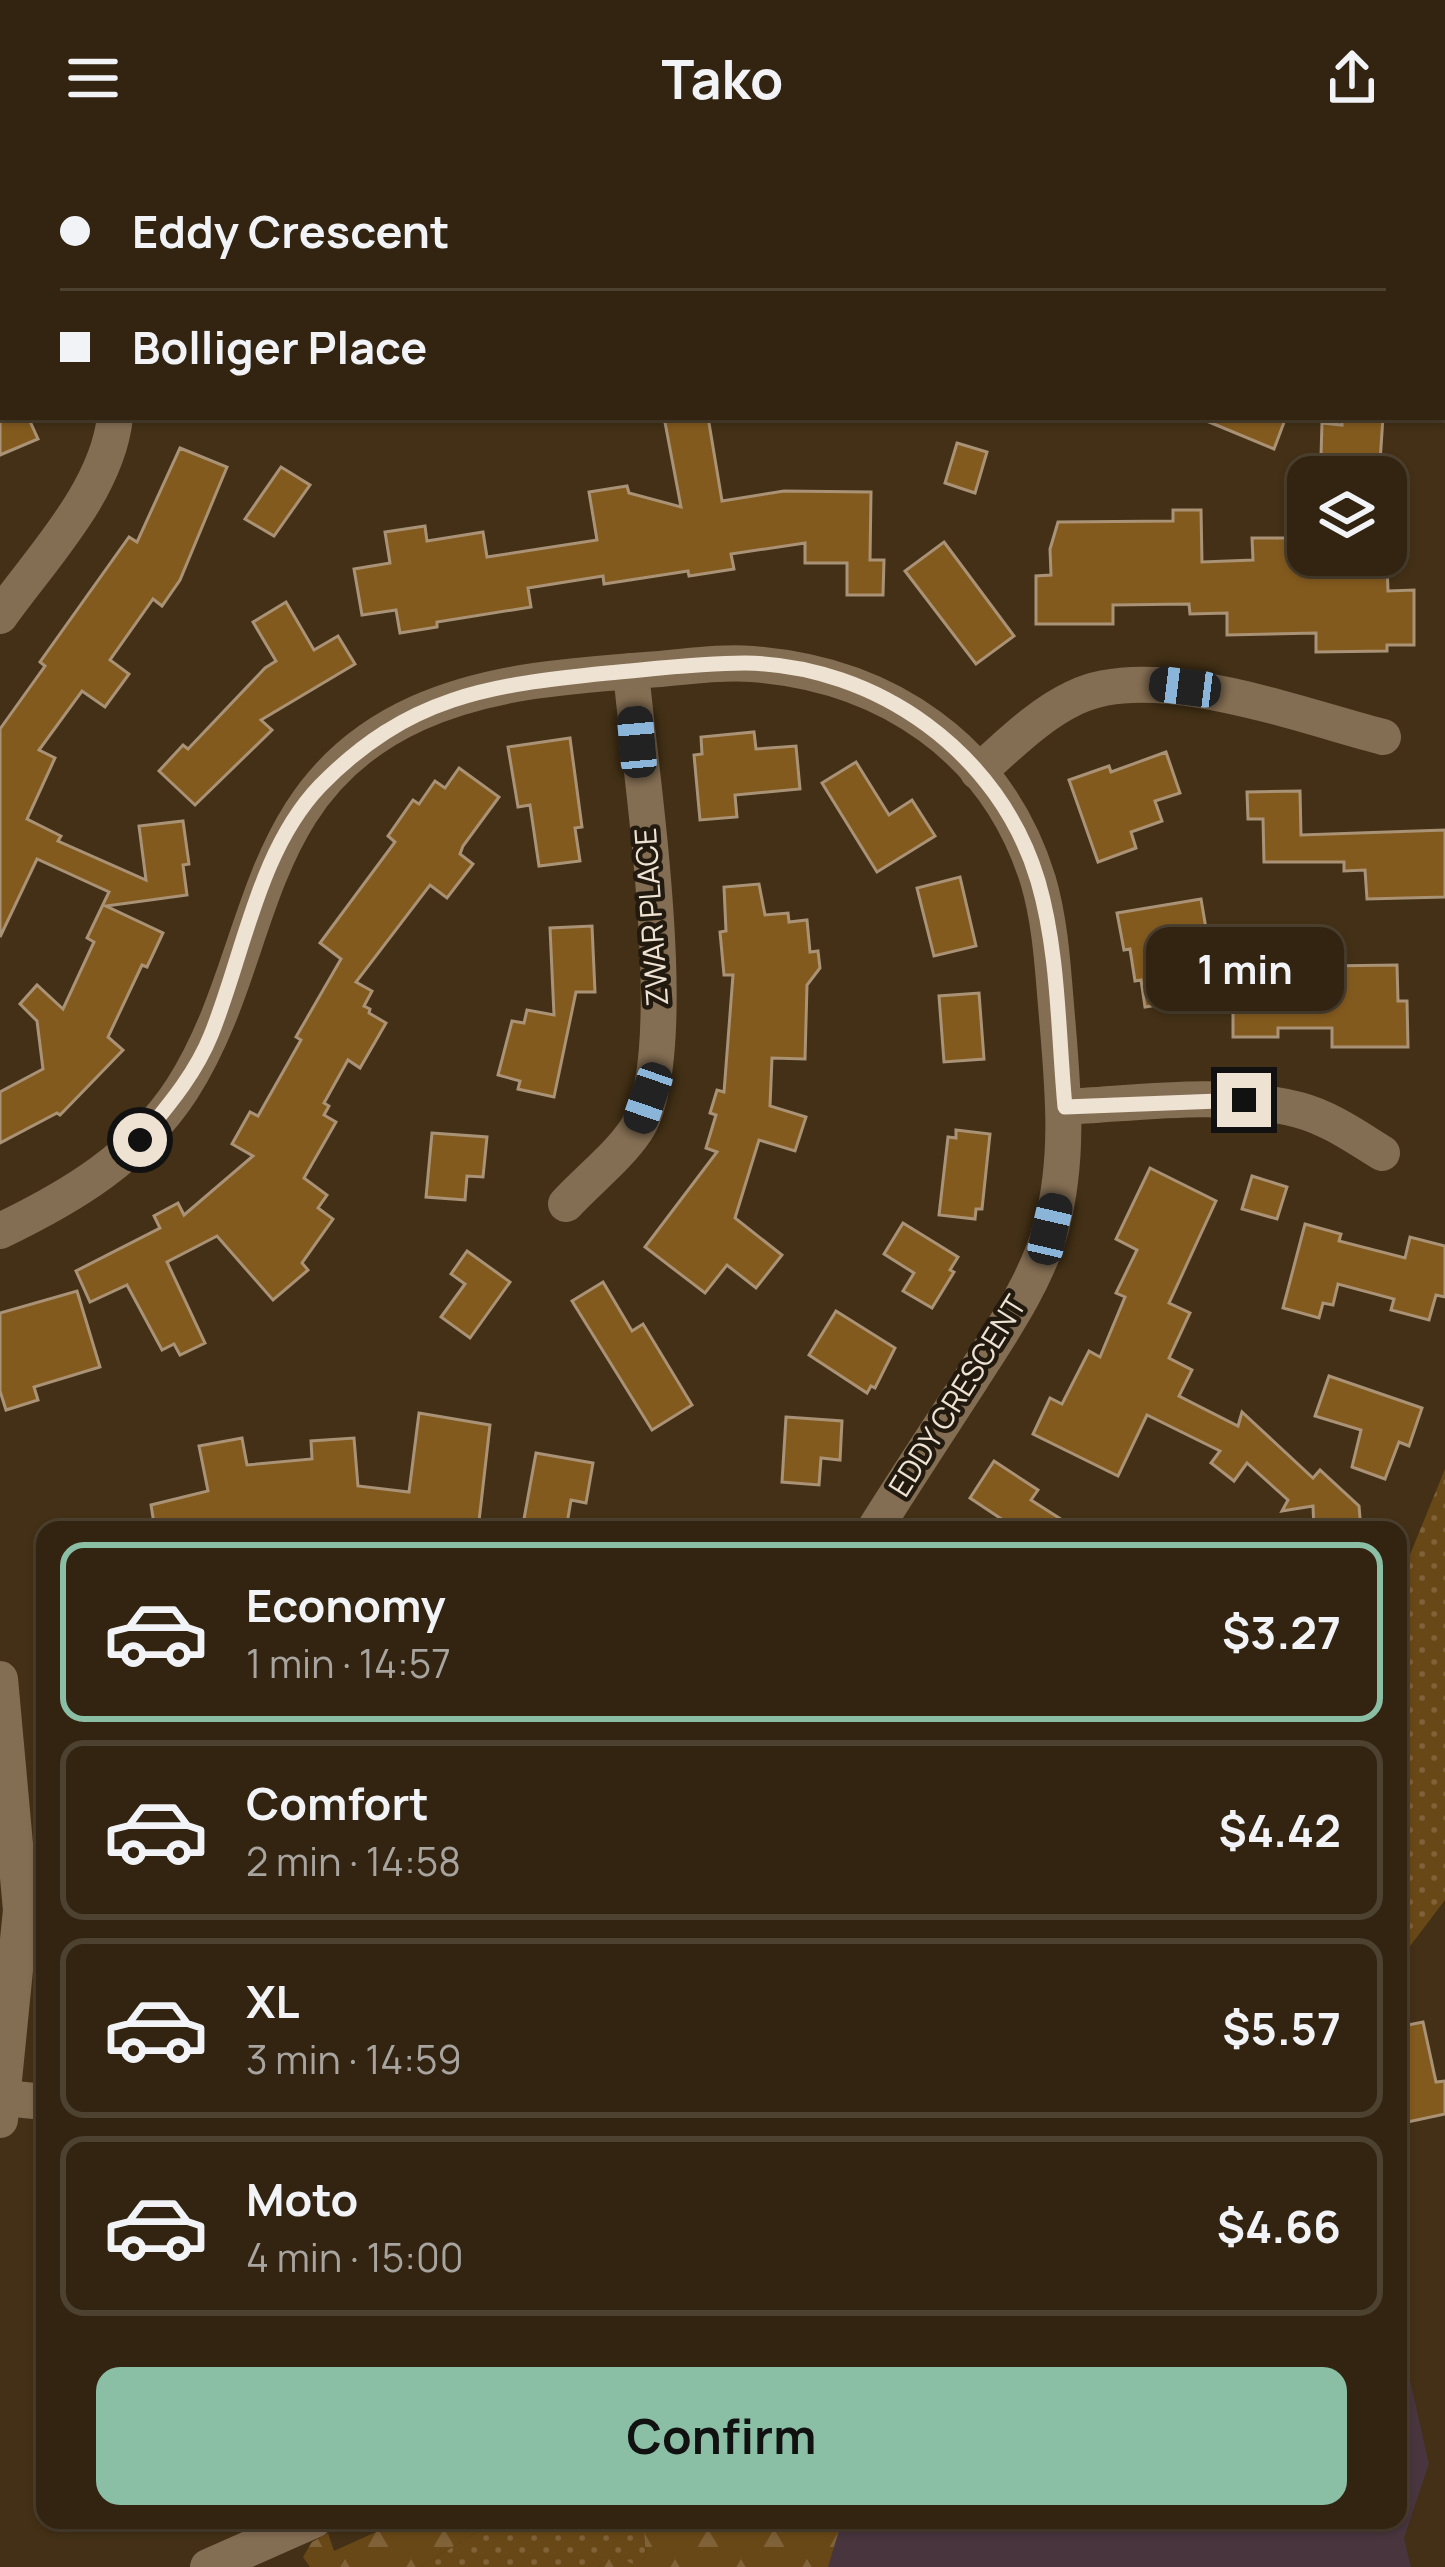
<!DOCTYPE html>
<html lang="en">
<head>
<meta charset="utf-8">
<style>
  :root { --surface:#322410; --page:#3d301e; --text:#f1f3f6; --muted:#a8a49f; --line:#4d4130; --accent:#8abfa5 }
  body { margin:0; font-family:Manrope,sans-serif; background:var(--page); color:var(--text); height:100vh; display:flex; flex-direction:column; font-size:45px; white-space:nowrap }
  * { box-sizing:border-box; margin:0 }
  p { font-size:39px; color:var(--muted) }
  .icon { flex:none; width:66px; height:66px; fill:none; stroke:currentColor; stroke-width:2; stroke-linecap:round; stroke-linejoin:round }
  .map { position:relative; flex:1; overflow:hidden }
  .details { position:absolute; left:36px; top:1365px; width:1371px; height:1008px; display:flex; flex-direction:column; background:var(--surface); border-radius:24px; box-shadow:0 3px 9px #0004,0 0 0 3px var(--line) }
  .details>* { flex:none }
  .guide { position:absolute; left:0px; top:0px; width:1446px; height:264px; box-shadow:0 3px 9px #0004,0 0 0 3px var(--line); display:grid; align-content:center; height:264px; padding:0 60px; background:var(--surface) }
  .fabs { position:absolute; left:1287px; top:300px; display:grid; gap:24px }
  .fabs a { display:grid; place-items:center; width:120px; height:120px; border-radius:24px; background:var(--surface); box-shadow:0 3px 9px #0004,0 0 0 3px var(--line); font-size:60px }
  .end { position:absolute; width:54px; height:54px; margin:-27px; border:15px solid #eee2d3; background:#111; box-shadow:0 0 0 6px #111 }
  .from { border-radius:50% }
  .bubble { position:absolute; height:84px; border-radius:24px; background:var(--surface); box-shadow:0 3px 9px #0004,0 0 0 3px var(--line); font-size:39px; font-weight:700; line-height:84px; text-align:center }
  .car { position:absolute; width:36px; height:72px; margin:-36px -18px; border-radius:15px; box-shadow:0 0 9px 3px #0007; background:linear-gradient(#222 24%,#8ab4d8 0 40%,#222 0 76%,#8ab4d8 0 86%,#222 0) }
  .guide b { display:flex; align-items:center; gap:42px; height:114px; font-size:45px }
  .guide b+b { border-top:3px solid var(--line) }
  .guide i { width:30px; height:30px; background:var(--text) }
  ul { padding:21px 0 0; list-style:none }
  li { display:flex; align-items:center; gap:36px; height:180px; margin:0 24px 18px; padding:0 36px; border:6px solid var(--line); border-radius:24px }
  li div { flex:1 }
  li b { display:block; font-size:45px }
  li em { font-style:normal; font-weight:700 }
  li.current { border-color:var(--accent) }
  li>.icon { width:108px; height:108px; stroke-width:1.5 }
  .primary-button { display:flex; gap:24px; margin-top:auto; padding:24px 60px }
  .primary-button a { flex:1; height:138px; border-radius:24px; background:var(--accent); color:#111; font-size:48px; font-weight:700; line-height:138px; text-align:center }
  header { display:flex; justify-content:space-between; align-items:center; height:156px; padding:0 60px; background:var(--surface); font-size:54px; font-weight:700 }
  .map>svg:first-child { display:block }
  .education { fill:#48353e }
  .grass { fill:url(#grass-dots) }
  .forest { fill:url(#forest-firs) }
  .building { fill:#835a1e; stroke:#a99276; stroke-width:3 }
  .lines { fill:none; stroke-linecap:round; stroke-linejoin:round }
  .minor { stroke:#846e53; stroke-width:36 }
  .route { stroke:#eee2d3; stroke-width:15 }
  .labels { text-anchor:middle; stroke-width:9; stroke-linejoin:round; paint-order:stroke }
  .street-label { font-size:30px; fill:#eee2d3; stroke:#231a0f }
</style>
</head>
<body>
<header><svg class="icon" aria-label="menu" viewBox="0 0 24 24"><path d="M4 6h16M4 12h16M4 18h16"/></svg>Tako<svg class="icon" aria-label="share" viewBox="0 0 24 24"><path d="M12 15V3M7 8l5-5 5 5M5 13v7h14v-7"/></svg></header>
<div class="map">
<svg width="1445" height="2411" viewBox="0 0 1445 2411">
  <defs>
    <pattern id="grass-dots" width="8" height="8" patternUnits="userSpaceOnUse" patternTransform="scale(3)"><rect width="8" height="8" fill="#694817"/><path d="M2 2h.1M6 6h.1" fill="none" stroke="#7f6238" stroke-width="1.8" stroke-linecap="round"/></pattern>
    <pattern id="forest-firs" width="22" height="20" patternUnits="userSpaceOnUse" patternTransform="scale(3)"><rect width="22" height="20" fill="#694817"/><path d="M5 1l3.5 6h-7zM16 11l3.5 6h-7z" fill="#7f6238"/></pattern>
  </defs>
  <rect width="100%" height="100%" fill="#433016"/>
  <!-- education -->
  <polygon class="education" points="1398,2171 1429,2308 1404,2382 1411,2411 757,2411 818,2364 1398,2364"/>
  <!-- grass -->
  <g class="grass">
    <polygon points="1445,1313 1445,1744 1398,1806 1398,1428"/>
    <polygon points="496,2364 643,2364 646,2400 637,2411 610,2398 599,2411 420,2411"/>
  </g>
  <!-- forest -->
  <g class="forest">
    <polygon points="393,2364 496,2364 420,2411 310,2411 303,2401 312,2386 328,2377 334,2395 398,2366"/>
    <polygon points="643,2364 842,2364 828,2411 599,2411 610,2397 637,2410 646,2400"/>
  </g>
  <!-- building -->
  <g class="building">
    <polygon points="0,261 28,261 38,283 0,299"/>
    <polygon points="664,261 708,261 722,345 784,335 871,336 870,404 884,404 883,439 847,439 847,407 805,407 805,387 731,398 734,413 689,420 688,415 604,428 603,420 528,432 531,451 437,466 437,471 400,477 396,454 362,459 354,413 390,407 385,376 425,370 427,385 483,376 487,401 597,384 589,336 627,330 629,337 681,351"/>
    <polygon points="1197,261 1286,261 1274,293"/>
    <polygon points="1353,261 1383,261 1379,321 1340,321 1341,301 1321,300 1322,267 1342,269 1342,264 1353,265"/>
    <polygon points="957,287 987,296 975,337 945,327"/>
    <polygon points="180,292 227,311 180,424 162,450 153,443 110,504 129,518 105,551 82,535 39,594 55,602 27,663 61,680 58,685 146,724 139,670 183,665 189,708 183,709 187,739 106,750 163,777 147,811 142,809 108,881 123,894 60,959 57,957 0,987 0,936 43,913 37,865 20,848 37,829 63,853 94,786 87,782 109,736 37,703 0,781 0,573 45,510 40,506 129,381 137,386"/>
    <polygon points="281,311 310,329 274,380 245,363"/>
    <polygon points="1173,354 1201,354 1202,406 1253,404 1252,382 1295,382 1296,412 1387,408 1388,435 1414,434 1414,489 1387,489 1387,495 1316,496 1316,477 1227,479 1227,457 1190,458 1189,448 1113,449 1113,468 1036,468 1036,420 1051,419 1050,393 1058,366 1173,365"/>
    <polygon points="944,386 1014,480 976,508 905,415"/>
    <polygon points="286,446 314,494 338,480 355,508 261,564 272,574 195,649 159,615 183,589 188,593 265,512 276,505 253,466"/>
    <polygon points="754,576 756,593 796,590 800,633 735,639 737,661 700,664 694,599 702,598 701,581"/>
    <polygon points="570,582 582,671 575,672 580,705 539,710 530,649 518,651 508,591"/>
    <polygon points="1166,596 1180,637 1155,645 1162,665 1131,676 1136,692 1098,706 1069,624 1109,610 1111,616"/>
    <polygon points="856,606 889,659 912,644 935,680 877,716 822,627"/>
    <polygon points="459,612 499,641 463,690 460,698 473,708 447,742 430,729 356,826 372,835 364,850 370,853 369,857 386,867 360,912 348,904 324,947 329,950 324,959 336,966 304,1022 327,1039 318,1052 333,1063 302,1107 308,1114 273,1144 217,1080 167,1106 205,1187 180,1199 174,1188 162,1194 127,1129 90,1146 76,1115 160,1072 154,1060 178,1047 184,1059 253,1000 232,988 250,956 258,960 301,884 296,881 341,803 320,787 395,686 388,680 413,644 419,648 435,625 445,632"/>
    <polygon points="1300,635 1301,679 1445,674 1445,741 1367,743 1365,714 1344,715 1344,706 1264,706 1263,663 1248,663 1247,636"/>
    <polygon points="960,721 976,790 934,800 917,732"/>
    <polygon points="759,728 765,759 788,757 789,766 807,764 810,796 818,795 820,812 807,829 805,903 772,902 770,950 806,961 795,995 759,984 735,1062 782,1099 756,1132 727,1109 705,1137 645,1091 717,996 706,992 716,959 710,957 717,934 724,936 733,819 724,819 720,776 726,775 724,731"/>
    <polygon points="1201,743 1210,796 1175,801 1183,845 1145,851 1141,824 1135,825 1130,793 1124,794 1117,757"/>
    <polygon points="592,770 595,836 576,836 554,941 518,933 520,925 498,919 512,865 524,867 527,854 554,859 550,772"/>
    <polygon points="1296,775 1324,775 1325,810 1397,809 1398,845 1407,845 1408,891 1332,891 1332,872 1278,872 1278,881 1233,881 1233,789 1297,789"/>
    <polygon points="979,837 984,903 944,906 939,840"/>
    <polygon points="956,974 990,978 982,1053 976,1053 975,1063 939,1059 948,981 956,982"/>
    <polygon points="432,977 487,981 483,1021 467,1020 465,1044 426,1041"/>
    <polygon points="1150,1012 1216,1045 1169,1147 1190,1157 1169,1202 1192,1214 1179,1240 1238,1270 1242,1256 1313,1322 1320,1314 1359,1350 1361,1374 1314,1374 1313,1350 1282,1355 1288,1344 1247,1307 1234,1325 1211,1307 1220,1295 1147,1259 1118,1320 1033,1278 1050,1242 1062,1248 1089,1195 1100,1201 1125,1141 1116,1137 1137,1094 1116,1083"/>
    <polygon points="1252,1020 1287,1031 1277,1063 1242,1053"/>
    <polygon points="903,1067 958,1101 950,1114 954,1116 932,1152 903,1135 914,1117 884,1098"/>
    <polygon points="1305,1068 1341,1078 1339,1085 1405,1102 1410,1081 1445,1090 1445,1141 1436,1139 1429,1164 1391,1154 1394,1143 1338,1128 1333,1149 1323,1147 1319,1162 1283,1152"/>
    <polygon points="467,1095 510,1126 470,1182 441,1161 465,1128 451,1118"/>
    <polygon points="603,1126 632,1175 643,1168 692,1249 652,1274 572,1145"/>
    <polygon points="77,1135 100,1211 34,1231 38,1244 6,1254 0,1235 0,1157"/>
    <polygon points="836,1155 895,1192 875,1232 871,1230 867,1237 809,1199"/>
    <polygon points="1329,1220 1422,1252 1409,1290 1399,1286 1385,1323 1352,1311 1361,1274 1315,1260"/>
    <polygon points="419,1257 490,1269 478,1374 409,1365 409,1374 155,1374 151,1349 208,1335 199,1290 242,1282 247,1309 312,1303 311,1285 354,1282 358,1330 409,1336"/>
    <polygon points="786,1261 842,1265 840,1304 821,1302 819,1329 782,1326"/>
    <polygon points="536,1297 593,1307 586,1347 571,1344 566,1374 522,1374"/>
    <polygon points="994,1305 1038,1334 1031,1344 1078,1374 1018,1374 970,1342"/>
    <polygon points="1423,1866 1436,1926 1445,1925 1445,1958 1403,1967 1398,1944 1398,1871"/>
  </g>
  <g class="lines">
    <!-- minor -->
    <g class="minor">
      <polyline points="995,0 1001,3"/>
      <polyline points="95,3 97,0"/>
      <polyline points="803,3 805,0"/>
      <polyline points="1126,3 1129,0"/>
      <polyline points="0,79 3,77"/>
      <path d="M0,460C42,401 107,335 115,261"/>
      <path d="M978,616C1008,590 1038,559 1074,542C1152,503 1301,560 1383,581"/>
      <path d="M1065,951C1142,947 1223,934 1299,954C1329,962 1356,981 1382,997"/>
      <path d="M566,1048C588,1024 618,1001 636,974C686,900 639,611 631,515"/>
      <path d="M0,1075C71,1041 138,1001 182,933C267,800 246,634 418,557C490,525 567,520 646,514C680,512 718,505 752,508C886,518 997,592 1038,724C1051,768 1053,816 1057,861C1063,933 1070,1001 1051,1072C1036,1126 1002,1175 972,1222C939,1273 906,1323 874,1374"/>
      <polyline points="0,1523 21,1754 0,1964"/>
      <polyline points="4,1942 45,1946"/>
      <polyline points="208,2411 314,2364"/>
    </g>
  </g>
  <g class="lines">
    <!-- route -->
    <path class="route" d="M140,984C167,951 195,919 211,879C244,798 258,695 320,630C408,540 489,529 608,517C653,513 700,507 745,507C877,509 1000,597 1038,725C1059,797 1058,877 1065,951L1244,944"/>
  </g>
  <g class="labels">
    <!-- street labels -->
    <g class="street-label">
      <text transform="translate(652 761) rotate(-94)" y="10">ZWAR PLACE</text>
      <text transform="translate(958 1240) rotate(-58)" y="10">EDDY CRESCENT</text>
    </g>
  </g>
</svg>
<div class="fabs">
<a><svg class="icon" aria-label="layers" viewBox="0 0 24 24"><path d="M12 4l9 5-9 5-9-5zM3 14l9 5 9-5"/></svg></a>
</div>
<i class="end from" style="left:140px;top:984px"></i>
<i class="end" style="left:1244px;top:944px"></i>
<div class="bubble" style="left:1146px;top:771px;width:198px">1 min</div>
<i class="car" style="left:1185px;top:531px;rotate:277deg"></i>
<i class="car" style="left:637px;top:586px;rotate:355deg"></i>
<i class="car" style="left:648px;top:942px;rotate:199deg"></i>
<i class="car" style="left:1050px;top:1073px;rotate:13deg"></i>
<div class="guide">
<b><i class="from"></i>Eddy Crescent</b>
<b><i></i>Bolliger Place</b>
</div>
<section class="details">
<ul>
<li class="current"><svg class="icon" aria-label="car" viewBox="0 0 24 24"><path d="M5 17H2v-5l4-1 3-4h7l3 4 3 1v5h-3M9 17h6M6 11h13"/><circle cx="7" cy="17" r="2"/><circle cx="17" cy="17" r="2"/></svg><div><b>Economy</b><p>1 min · 14:57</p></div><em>$3.27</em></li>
<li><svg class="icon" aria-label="car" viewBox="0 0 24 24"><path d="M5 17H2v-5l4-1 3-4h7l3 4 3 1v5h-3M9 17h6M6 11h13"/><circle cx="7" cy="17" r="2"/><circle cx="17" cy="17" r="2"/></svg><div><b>Comfort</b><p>2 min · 14:58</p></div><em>$4.42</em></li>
<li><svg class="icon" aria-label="car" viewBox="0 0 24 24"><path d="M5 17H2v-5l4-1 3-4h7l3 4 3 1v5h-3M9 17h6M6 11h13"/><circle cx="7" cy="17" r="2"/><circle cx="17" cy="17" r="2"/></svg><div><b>XL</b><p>3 min · 14:59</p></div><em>$5.57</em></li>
<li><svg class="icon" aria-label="car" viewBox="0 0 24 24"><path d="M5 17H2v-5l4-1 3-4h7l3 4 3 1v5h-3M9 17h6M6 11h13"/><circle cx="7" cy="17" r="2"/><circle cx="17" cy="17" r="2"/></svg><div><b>Moto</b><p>4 min · 15:00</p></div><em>$4.66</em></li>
</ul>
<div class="primary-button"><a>Confirm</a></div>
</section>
</div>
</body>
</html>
